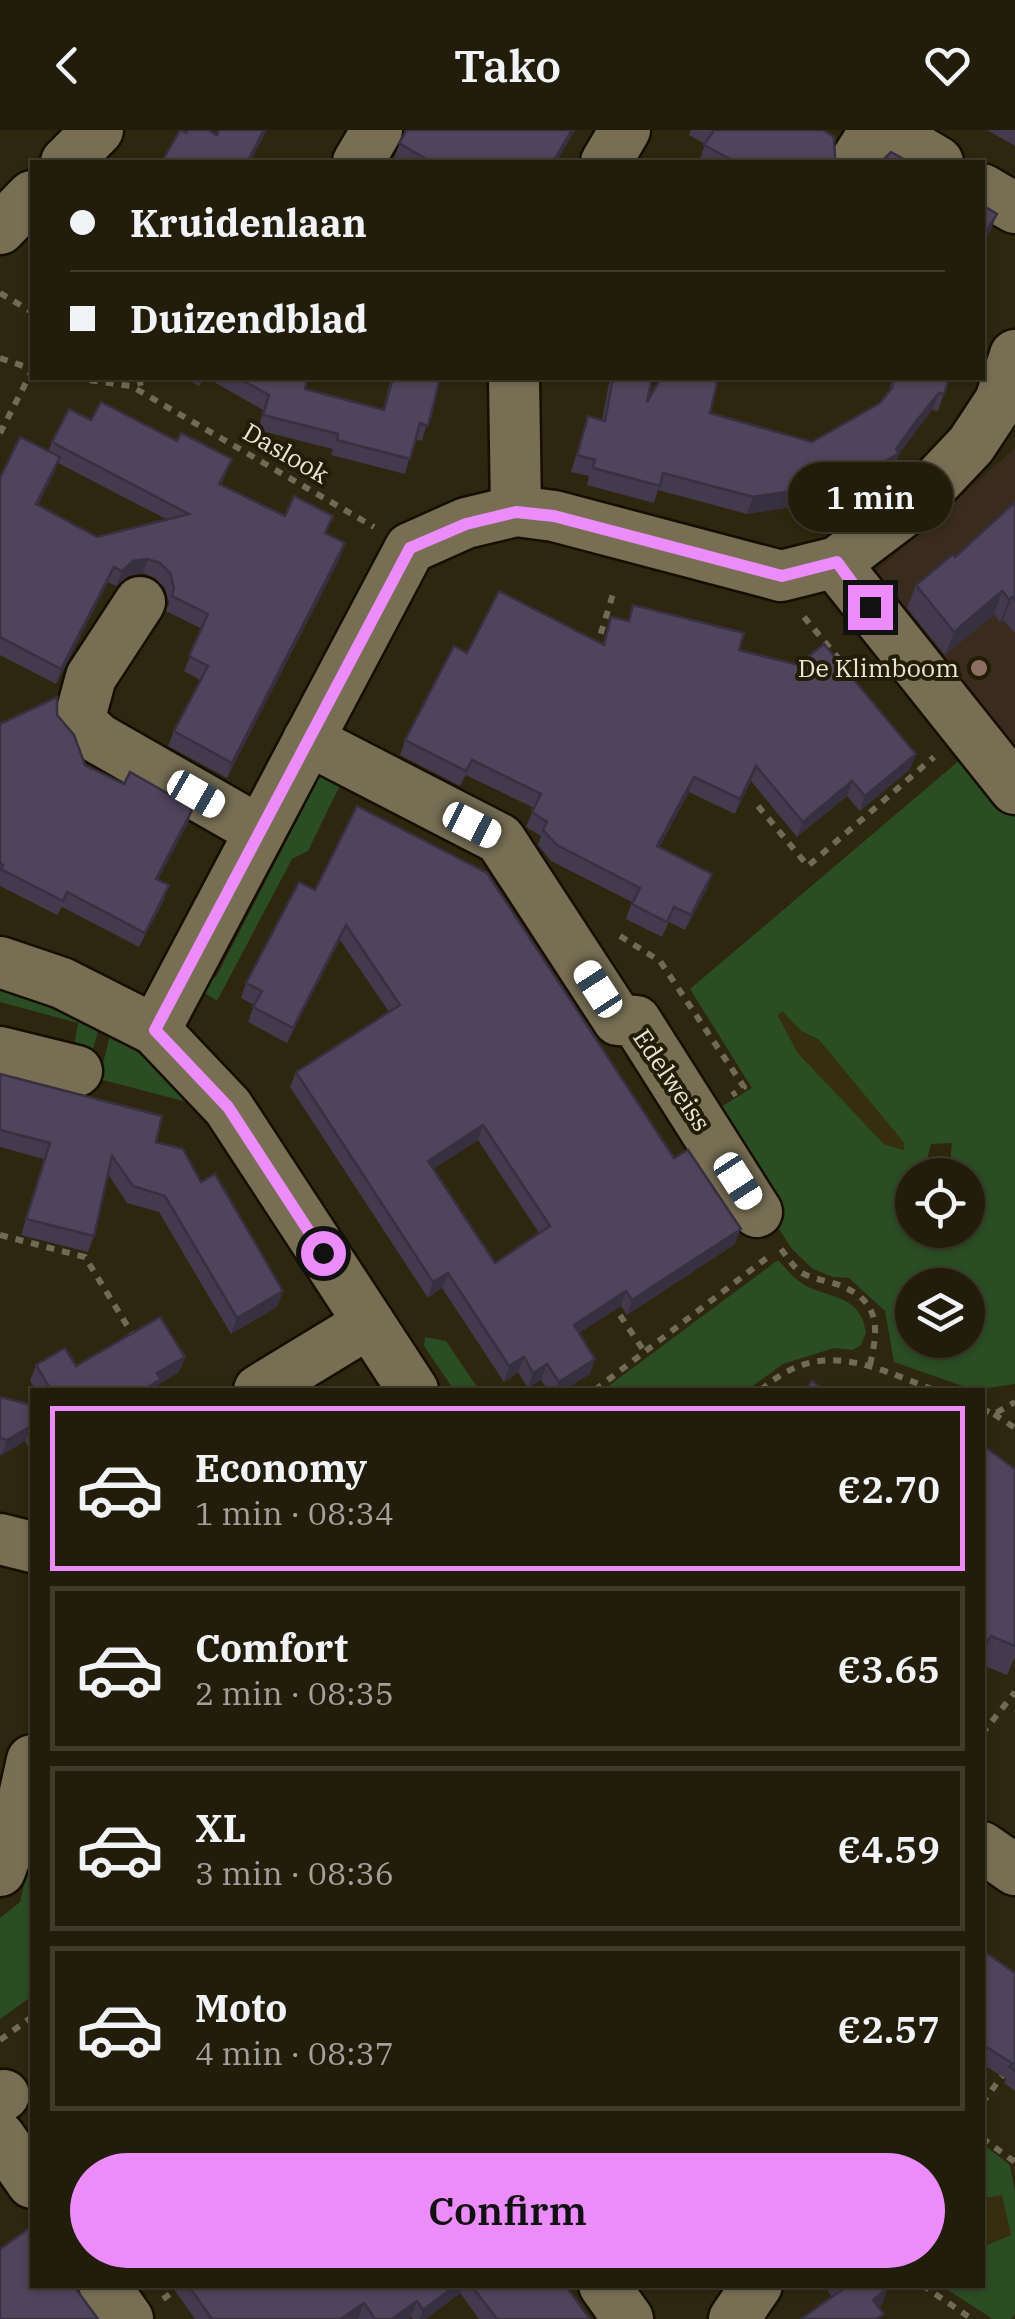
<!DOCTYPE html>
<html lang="en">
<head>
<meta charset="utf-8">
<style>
  :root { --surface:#221c0a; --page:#2e2918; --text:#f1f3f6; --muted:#a2a19c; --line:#3f3a2b; --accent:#ec8cfb }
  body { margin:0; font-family:"IBM Plex Serif",serif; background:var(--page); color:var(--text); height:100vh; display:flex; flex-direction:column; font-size:38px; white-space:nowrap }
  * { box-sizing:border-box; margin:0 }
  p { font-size:32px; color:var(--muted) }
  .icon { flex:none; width:55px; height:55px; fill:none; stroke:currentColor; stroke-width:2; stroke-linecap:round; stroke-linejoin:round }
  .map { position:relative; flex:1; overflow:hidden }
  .details { position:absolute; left:30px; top:1258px; width:955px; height:900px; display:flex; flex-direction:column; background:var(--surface); border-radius:0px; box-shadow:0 2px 8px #0004,0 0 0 2px var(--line) }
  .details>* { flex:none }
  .top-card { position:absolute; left:30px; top:30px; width:955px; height:220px; border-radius:0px; box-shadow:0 2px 8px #0004,0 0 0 2px var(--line); display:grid; align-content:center; height:220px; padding:0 40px; background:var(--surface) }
  .controls { position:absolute; left:895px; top:1028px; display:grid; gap:20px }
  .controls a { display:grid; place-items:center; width:90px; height:90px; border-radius:50%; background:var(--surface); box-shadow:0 2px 8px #0004,0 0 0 2px var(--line); font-size:50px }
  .end { position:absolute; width:45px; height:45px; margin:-22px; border:12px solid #ec8cfb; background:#111; box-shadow:0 0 0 5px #111 }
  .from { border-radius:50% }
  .bubble { position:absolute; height:70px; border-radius:35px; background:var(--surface); box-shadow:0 2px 8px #0004,0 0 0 2px var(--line); font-size:32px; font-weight:600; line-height:70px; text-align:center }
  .car { position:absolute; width:30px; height:60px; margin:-30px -15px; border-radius:12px; box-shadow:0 0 8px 2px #0007; background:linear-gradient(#fff 24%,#345 0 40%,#fff 0 76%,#345 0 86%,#fff 0) }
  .top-card b { display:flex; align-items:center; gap:35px; height:95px; font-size:38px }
  .top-card b+b { border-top:2px solid var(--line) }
  .top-card i { width:25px; height:25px; background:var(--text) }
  ul { padding:18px 0 0; list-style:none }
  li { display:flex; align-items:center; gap:30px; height:165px; margin:0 20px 15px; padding:0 20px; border:5px solid var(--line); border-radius:0px }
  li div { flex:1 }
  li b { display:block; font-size:38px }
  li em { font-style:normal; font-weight:600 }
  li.on { border-color:var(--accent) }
  li>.icon { width:90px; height:90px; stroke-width:1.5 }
  .primary-button { display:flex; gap:20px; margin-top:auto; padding:20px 40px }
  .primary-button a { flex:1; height:115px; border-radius:60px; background:var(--accent); color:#111; font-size:40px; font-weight:600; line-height:115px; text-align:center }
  header { display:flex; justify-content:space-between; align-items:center; height:130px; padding:0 40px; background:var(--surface); font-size:45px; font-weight:600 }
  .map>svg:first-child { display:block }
  .education { fill:#3a2b1f }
  .green { fill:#2b4d24; fill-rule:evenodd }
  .sand { fill:#362e0d }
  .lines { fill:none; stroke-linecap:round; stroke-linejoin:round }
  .minor-casing { stroke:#160f00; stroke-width:55 }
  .path { stroke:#716a56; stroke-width:6; stroke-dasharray:8 8; stroke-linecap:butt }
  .minor { stroke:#776e54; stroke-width:50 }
  .wall { fill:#433a4e; fill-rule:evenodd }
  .shaded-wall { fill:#373040 }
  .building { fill:#4e445b; stroke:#373040; stroke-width:2.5; fill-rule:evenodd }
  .route { stroke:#ec8cfb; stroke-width:12 }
  .education-dot { fill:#8d6e63; stroke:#241d05; stroke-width:4 }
  .labels { text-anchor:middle; stroke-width:8; stroke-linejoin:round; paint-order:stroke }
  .street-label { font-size:25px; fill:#e9e5d6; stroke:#241d05 }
  .poi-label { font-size:25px; fill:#e9e5d6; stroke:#241d05; text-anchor:end }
</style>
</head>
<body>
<header><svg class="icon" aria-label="back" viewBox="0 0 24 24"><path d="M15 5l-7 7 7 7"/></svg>Tako<svg class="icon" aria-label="heart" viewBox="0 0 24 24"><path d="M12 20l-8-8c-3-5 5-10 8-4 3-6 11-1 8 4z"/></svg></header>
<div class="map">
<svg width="1015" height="2189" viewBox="0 0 1015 2189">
  <rect width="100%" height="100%" fill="#2e260e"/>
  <!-- education -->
  <polygon class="education" points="1015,318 1015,629 871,446"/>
  <!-- green -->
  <g class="green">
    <path d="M968,623L1015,678V1254L974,1260L894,1232L885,1181L849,1148L833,1147L813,1139L792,1119L709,993L716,980L752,958L690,859ZM783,882L801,901L819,910L904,1013L885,1015L798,923L778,886ZM952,1013L949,1045H968V1100H912V1045H923L931,1014ZM912,1155H968V1210H912Z"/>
    <polygon points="317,645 343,649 308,721 292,729 217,871 192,855 216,847 305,675 300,658"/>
    <polygon points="0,859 46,871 100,894 91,927 73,922 78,893 0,872"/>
    <polygon points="111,901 151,928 193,969 187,972 99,949"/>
    <path d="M778,1130C787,1140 796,1151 808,1157C835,1169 861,1167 866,1203L861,1215L853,1220L834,1218L783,1234L747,1260H603Z"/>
    <polygon points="425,1207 446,1211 479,1260 454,1260 424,1216"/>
    <polygon points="32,1718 32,1866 0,1889 0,1788 20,1772"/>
    <polygon points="983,2014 1010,2035 1015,2062 1015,2184 1011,2189 993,2189 940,2155 982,2155"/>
  </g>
  <!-- sand -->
  <g class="sand">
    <polygon points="782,881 801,901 819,910 904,1013 904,1020 885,1015 798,923 778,886"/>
    <polygon points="1002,2065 1011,2105 983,2117 983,2068"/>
  </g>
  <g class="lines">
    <defs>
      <g id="minor">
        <polyline points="885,0 938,32"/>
        <polyline points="66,32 98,0"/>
        <polyline points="358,32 377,0"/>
        <polyline points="606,32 625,0"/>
        <polyline points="855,32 875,0"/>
        <polyline points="982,59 1015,78"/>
        <polyline points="0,99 32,66"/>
        <polyline points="514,248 516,381"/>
        <polyline points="837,432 846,447 1015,659"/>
        <polyline points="140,472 91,547 79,591 99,609 260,701"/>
        <polyline points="308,610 500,709 618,890 636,891 757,1082"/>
        <polyline points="0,832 62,853 155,900 228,977 413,1260"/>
        <polyline points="155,900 410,418 466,393 516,381 554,386 781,446 837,432 919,370 971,315 1000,271 1015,225"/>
        <polyline points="0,922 77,941"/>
        <polyline points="259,1260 369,1193"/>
        <polyline points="0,1409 32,1417"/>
        <polyline points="982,1717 1015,1740"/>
        <polyline points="0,1741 18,1693 32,1630"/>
        <polyline points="0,1968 4,1965"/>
        <polyline points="0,2007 32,2053"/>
        <polyline points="104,2155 128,2189"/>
        <polyline points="604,2155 628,2189"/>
        <polyline points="734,2189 757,2155"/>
      </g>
    </defs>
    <!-- minor casing -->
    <use href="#minor" class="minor-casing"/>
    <!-- path -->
    <g class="path">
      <polyline points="0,163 32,182"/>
      <polyline points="0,228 32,239"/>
      <polyline points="74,248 131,256 374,397"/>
      <polyline points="139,248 142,261"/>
      <polyline points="0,303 32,241"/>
      <polyline points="804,487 854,547 865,539"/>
      <polyline points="596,519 613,464"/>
      <polyline points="758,676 808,736 934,627"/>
      <polyline points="620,806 660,831 744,957 732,965"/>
      <polyline points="0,1105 85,1127 136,1210"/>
      <path d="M781,1119C788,1128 794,1138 802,1143C817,1151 834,1151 848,1159C882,1176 877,1204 870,1235"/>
      <polyline points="611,1172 644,1221"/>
      <polyline points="595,1260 768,1127"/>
      <path d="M761,1260C820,1208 869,1235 934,1260"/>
      <polyline points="982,1279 994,1284 1015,1272"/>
      <polyline points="994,1284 1015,1298"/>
      <polyline points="982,1604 1015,1562"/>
      <polyline points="0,1910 32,1887"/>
      <polyline points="982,1973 1015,1929"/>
      <polyline points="982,2008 1015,2032"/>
      <polyline points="922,2155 972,2189"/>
      <polyline points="163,2169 183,2155"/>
    </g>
    <!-- minor -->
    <use href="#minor" class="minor"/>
  </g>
  <!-- wall -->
  <g class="wall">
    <polygon points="405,0 575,0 556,32 401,32 394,28"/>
    <polygon points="691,0 823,0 835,28 840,32 699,32 705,14 689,5"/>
    <polygon points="987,0 1015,0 1015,16"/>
    <polygon points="184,248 204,248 199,256"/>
    <polygon points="207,248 307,248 305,259 383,279 391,248 440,248 422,311 415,309 405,344 331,325 333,319 258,300 263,280"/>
    <polygon points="610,248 652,248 647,272 710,283 812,312 880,273 889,261 892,248 949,248 938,281 932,280 911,307 899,323 893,340 833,376 830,371 747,384 658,360 654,373 587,355 589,346 571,342 588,286 602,290"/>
    <path d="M91,290L177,311L232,329L221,355L327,404L340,428L227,648L168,616L174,601L200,550L184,541L202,499L166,481L169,473L165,458L155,448L143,443L128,446L116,456L108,452L56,554L0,525V348L48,321L52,312ZM58,333L166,389L97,407L38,375Z"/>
    <polygon points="1015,372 1015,503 1003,490 1000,492 994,484 945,525 907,478 916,455 955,427"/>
    <polygon points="633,475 739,520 916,624 910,639 860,681 847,666 797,707 751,651 735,684 689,662 659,717 712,744 707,759 685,800 669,792 662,807 626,789 632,772 551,731 538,715 541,706 526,697 534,678 466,645 460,656 400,625 405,610 603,514 611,487 628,491"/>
    <polygon points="57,585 85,635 188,693 158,749 169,755 164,770 139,817 62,777 57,785 0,756 0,594"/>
    <path d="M299,752L674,1028L735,1114L627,1185L621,1176L579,1203L590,1244L564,1260H548L541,1250L528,1258L518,1242L504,1252L442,1158L428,1168L290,957L296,942L389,882L340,810L287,913L248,892L254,875L241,868L246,853ZM478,1010L539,1103L495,1133L433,1039Z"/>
    <polygon points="0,944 156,1012 201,1052 283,1161 277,1177 231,1204 159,1082 127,1073 108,1044 94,1106 88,1122 21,1105 44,1029 0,1017"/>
    <polygon points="185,1227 179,1242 159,1254 157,1260 36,1260 30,1251 36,1235 76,1236"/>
    <polygon points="0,1267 32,1275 32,1324 25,1311 0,1325"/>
    <polygon points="982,1315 1015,1339 1015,1527 1007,1545 982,1535"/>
    <polygon points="982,1820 1015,1843 1015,1961 1004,1953 1006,1949 982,1934"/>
    <polygon points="171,2155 565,2155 590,2189 479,2189 460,2163 426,2189 413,2189 411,2187 408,2189 195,2189"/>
    <polygon points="824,2155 885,2155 888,2158 882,2174 879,2177 832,2167"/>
  </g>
  <!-- shaded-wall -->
  <g class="shaded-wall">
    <polygon points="264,0 267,0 250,32 247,32"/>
    <polygon points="572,0 575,0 556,32 553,32"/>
    <polygon points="997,84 991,100 982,114 982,108"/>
    <polygon points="939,263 932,280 899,324 893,340 833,376 839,359 896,319"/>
    <polygon points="60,327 55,342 30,389 36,374"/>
    <polygon points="836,354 830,371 747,384 753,367"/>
    <polygon points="345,413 340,428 227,648 232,633"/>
    <polygon points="148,429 143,443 128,446 116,456 122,441 133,431"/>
    <polygon points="114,437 108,452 56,554 61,539"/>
    <polygon points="1002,461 994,484 945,525 954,502"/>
    <polygon points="1012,467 1003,490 1000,492 1009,469"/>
    <polygon points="916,624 910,639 860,681 865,666"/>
    <polygon points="756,636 751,651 735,684 740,669"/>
    <polygon points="694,647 689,662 652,731 657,716"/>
    <polygon points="852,651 847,666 797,707 803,692"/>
    <polygon points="193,678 188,693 151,763 156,749"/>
    <polygon points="712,744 707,759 685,800 691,785"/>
    <polygon points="169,755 164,770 139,817 145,803"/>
    <polygon points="346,795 340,810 287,913 293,898"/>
    <polygon points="483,995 478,1010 423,1046 428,1031"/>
    <polygon points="741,1099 735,1114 627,1185 632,1170"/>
    <polygon points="448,1143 442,1158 428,1168 433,1152"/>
    <polygon points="283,1161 277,1177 231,1204 237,1188"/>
    <polygon points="626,1161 621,1176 568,1210 574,1195"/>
    <polygon points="185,1227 179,1242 159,1254 157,1260 143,1260 157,1243"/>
    <polygon points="524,1227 518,1242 504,1252 509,1236"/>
    <polygon points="595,1229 590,1244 564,1260 556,1260 559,1252"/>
    <polygon points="547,1234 541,1250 528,1258 533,1243"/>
    <polygon points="31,1296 25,1311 1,1326 7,1310"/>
    <polygon points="991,1506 982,1531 982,1519"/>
    <polygon points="456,2155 463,2155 460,2163 426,2189 420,2189 423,2180"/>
    <polygon points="888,2158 882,2174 867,2185 873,2170"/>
    <polygon points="417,2171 411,2187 408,2189 392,2189"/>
    <polygon points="364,2173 358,2189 341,2189"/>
  </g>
  <!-- building -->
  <g class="building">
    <polygon points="180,0 186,3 188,0 208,0 217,5 219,0 264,0 247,32 162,32"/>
    <polygon points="407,0 572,0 553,32 431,32 399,13"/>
    <polygon points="714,0 823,0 834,7 835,28 840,32 736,32 704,15"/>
    <polygon points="891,22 909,32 881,32"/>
    <polygon points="982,75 997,84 982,108"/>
    <polygon points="238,248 307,248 305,259 384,280 393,248 440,248 428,296 420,293 410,329 337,310 338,304 263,285 269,265"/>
    <polygon points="613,248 652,248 647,272 661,248 718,248 710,283 812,312 880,273 892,258 894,248 949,248 944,264 939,263 917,290 896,319 899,323 839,359 836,354 753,367 663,343 660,356 593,338 595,330 577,325 588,286 605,291"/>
    <polygon points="101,272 177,311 181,303 232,329 219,354 285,386 294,366 333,386 325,403 345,413 232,633 174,601 208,536 189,526 208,484 172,466 174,458 170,443 160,433 148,429 133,431 122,441 114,437 61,539 0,507 0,348 20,307 60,327 36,374 97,407 189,384 52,312 69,279 91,290"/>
    <polygon points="1015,372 1015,470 1012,467 1009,469 1002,461 954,502 916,455 953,424 955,427"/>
    <polygon points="499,461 604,515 611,487 629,491 633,475 744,503 739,520 798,535 824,514 916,624 865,666 852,651 803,692 756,636 740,669 694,647 657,716 712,744 691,785 674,777 667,792 632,774 640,758 557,715 543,700 547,692 532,682 541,664 472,630 466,641 405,610 454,516 467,523"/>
    <polygon points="57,567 57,585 74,605 85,635 124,654 130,642 193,678 156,749 169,755 145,803 67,762 63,771 1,739 3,735 0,733 0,594"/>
    <path d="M357,676L487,743L674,1028L688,1020L741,1099L632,1170L626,1161L574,1195L595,1229L559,1252L547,1234L533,1243L524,1227L509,1236L448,1143L433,1152L296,942L400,875L346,795L293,898L253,877L262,861L246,853L299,752L315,760ZM483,995L550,1096L495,1133L428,1031Z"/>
    <polygon points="0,944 162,986 156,1012 183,1019 201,1052 215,1044 283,1161 237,1188 165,1066 133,1056 112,1026 94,1106 26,1089 50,1013 0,1000"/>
    <polygon points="160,1187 185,1227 157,1243 161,1249 143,1260 51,1260 36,1235 65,1218 76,1236"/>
    <polygon points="812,1251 824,1260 805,1260"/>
    <polygon points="0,1267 32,1275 32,1298 31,1296 7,1310 0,1308"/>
    <polygon points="982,1315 1015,1339 1015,1516 991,1506 982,1519"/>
    <polygon points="982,1820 1015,1843 1015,1941 1010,1937 1013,1934 982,1914"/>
    <polygon points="31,2097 32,2099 32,2155 73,2155 98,2189 0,2189 0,2119"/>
    <polygon points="188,2155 456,2155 423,2180 417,2171 392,2189 375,2189 364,2173 341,2189 212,2189"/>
    <polygon points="471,2155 565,2155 590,2189 497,2189"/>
    <polygon points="841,2155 885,2155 888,2158 873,2170 884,2184 877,2189 801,2189 843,2159"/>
  </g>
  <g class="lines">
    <!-- route -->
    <polyline class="route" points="323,1123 228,977 155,900 410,418 466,394 516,382 554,386 782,446 837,432 870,477"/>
  </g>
  <!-- markers -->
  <circle class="education-dot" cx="979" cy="538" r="10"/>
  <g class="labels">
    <!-- street labels -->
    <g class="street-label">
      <text transform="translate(286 323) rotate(30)" y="9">Daslook</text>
      <text transform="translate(672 950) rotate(56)" y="9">Edelweiss</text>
    </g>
    <!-- poi labels -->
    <g class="poi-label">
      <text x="959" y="547">De Klimboom</text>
    </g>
  </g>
</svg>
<div class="controls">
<a><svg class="icon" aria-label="locate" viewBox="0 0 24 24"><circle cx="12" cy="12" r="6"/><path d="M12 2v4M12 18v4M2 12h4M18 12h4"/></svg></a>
<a><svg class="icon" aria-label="layers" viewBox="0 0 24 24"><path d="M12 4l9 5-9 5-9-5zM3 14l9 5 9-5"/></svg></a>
</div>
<i class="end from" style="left:323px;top:1123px"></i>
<i class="end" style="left:870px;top:477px"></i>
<div class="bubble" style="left:788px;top:332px;width:165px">1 min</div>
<i class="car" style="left:196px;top:664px;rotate:120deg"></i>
<i class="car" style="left:472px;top:695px;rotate:117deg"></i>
<i class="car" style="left:598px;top:859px;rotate:327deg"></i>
<i class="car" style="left:738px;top:1051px;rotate:147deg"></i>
<div class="top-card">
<b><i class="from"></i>Kruidenlaan</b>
<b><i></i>Duizendblad</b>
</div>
<section class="details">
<ul>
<li class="on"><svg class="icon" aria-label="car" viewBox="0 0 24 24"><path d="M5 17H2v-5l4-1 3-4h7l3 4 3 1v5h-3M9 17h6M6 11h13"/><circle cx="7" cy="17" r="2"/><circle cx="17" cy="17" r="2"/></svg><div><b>Economy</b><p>1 min · 08:34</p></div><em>€2.70</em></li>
<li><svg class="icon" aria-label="car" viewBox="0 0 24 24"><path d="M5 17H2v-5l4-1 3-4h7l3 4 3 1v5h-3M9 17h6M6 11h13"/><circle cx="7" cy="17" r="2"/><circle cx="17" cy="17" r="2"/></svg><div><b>Comfort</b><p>2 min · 08:35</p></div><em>€3.65</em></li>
<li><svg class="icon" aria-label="car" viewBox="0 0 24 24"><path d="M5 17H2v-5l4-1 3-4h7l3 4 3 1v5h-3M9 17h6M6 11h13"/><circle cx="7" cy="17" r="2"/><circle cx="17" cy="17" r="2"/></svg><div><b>XL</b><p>3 min · 08:36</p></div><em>€4.59</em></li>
<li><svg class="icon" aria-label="car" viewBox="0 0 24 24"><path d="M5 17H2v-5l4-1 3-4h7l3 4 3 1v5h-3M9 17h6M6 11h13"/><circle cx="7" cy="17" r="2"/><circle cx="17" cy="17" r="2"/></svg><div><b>Moto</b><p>4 min · 08:37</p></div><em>€2.57</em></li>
</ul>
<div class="primary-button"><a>Confirm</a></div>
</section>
</div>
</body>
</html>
